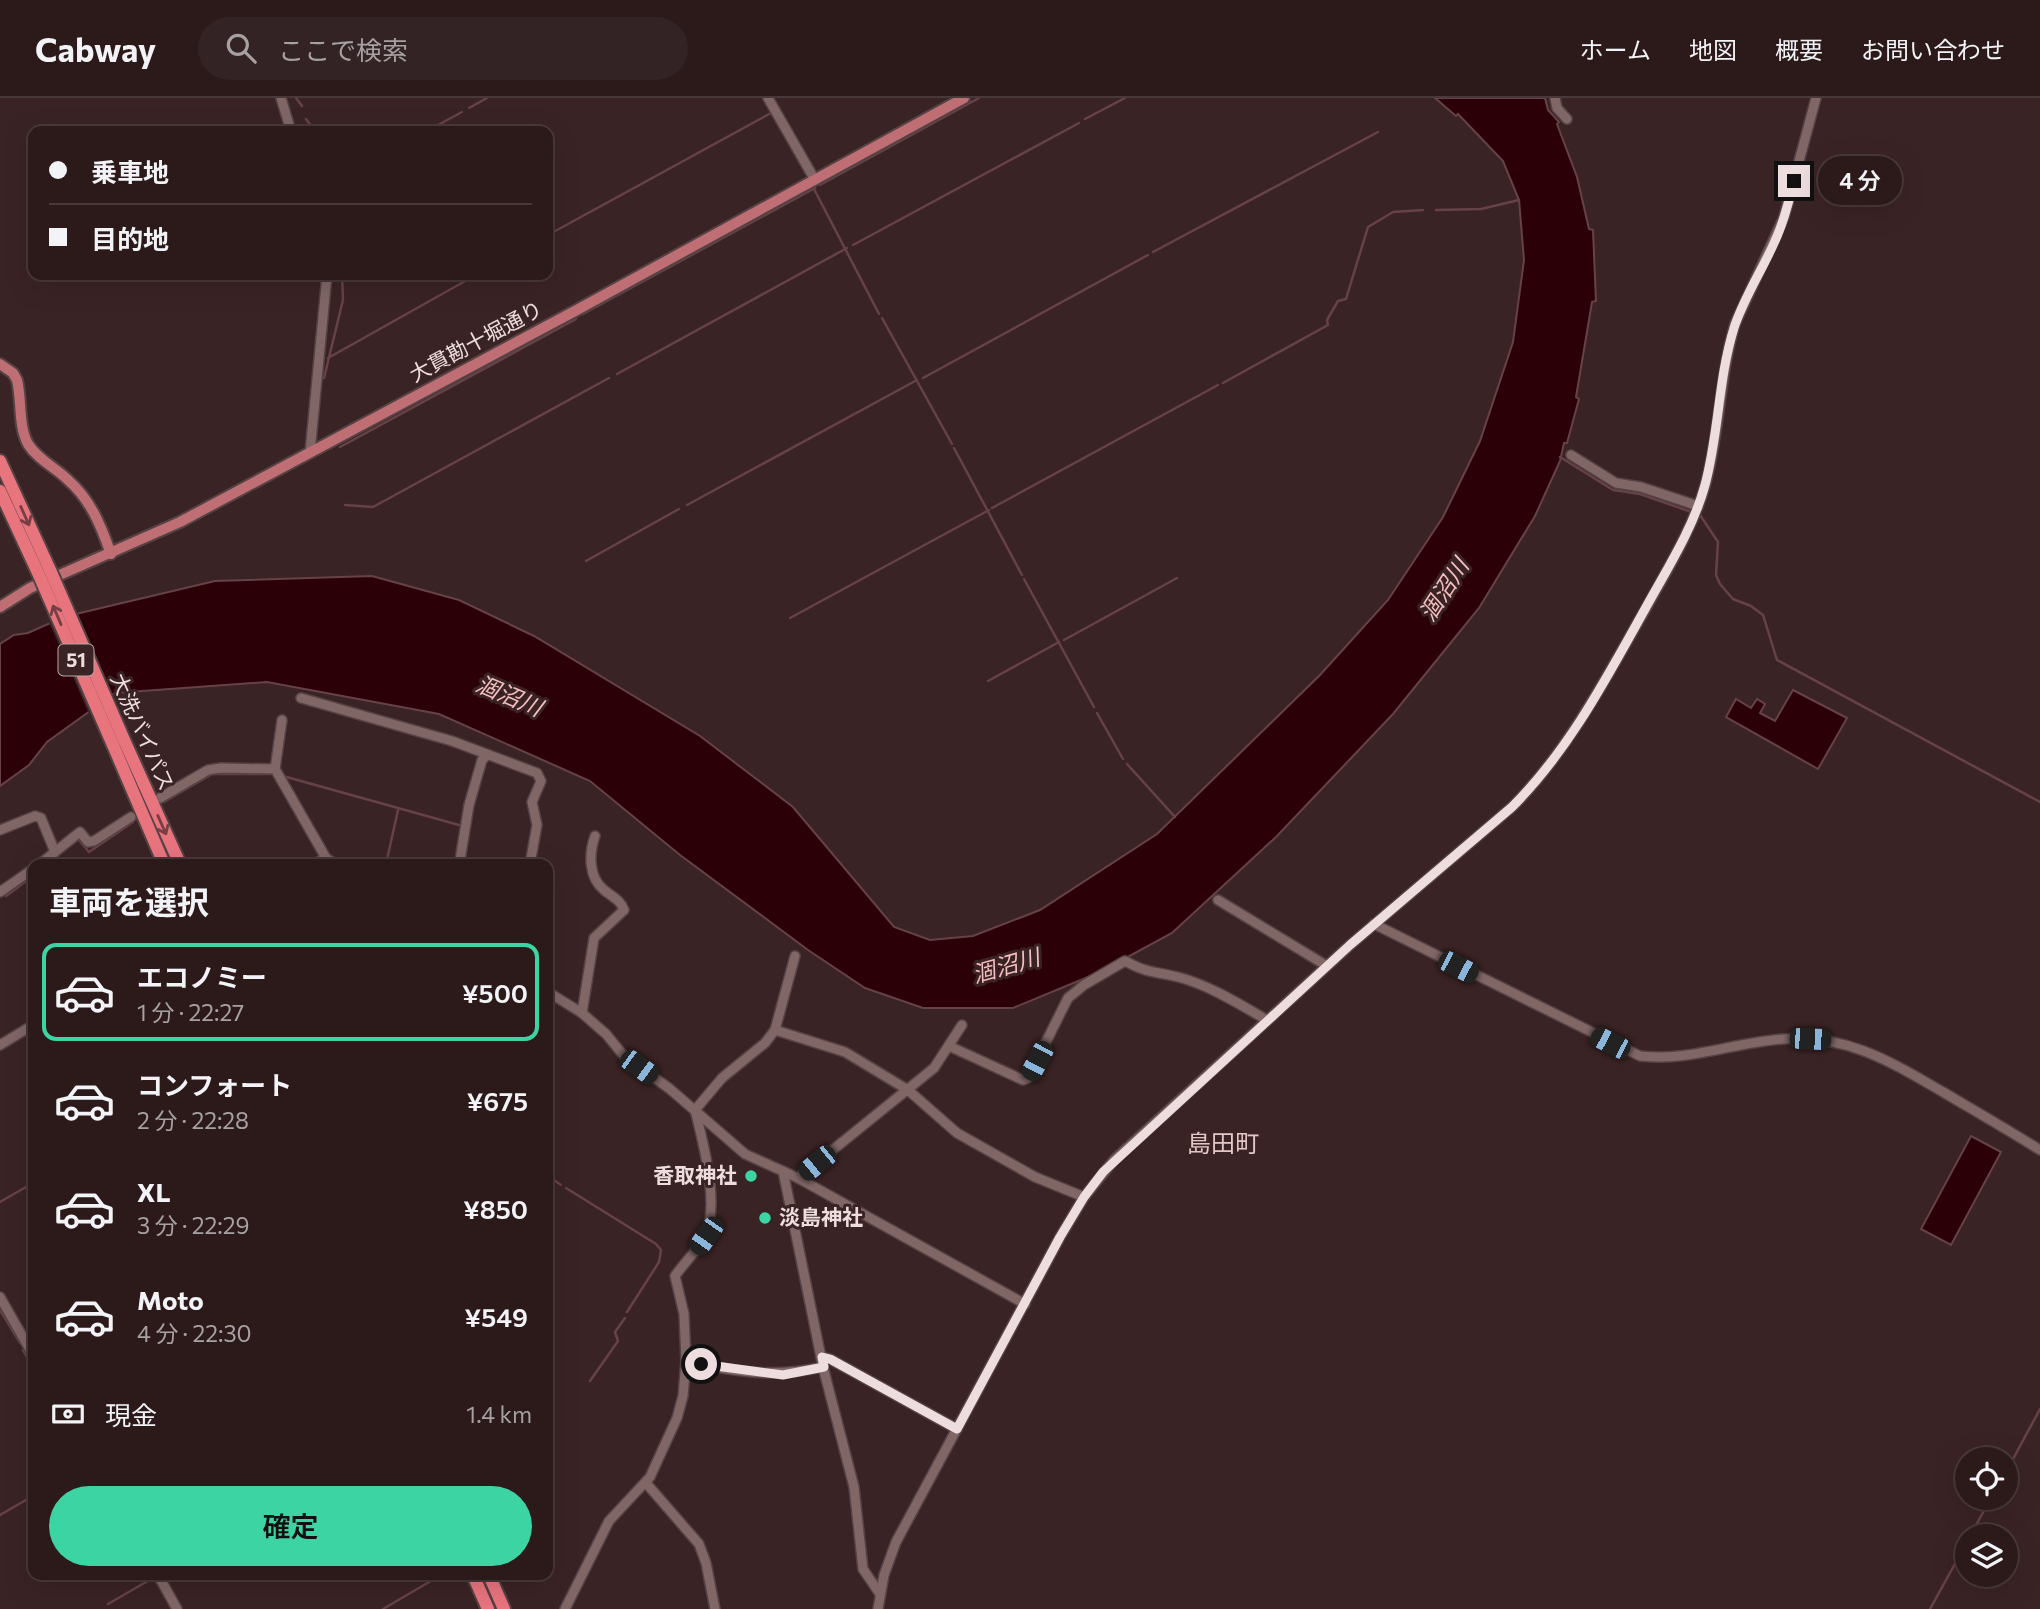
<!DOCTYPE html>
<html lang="ja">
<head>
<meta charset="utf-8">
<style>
  :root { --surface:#2c1a1b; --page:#342324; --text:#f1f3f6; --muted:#a6a1a3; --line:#48383a; --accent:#3dd4a3 }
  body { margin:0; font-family:Commissioner,"Noto Sans JP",sans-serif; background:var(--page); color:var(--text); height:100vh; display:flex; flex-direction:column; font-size:26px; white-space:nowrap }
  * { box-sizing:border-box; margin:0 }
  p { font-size:23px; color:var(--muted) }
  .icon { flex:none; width:38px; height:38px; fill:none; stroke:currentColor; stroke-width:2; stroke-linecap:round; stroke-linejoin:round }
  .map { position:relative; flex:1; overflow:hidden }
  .details { position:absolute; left:28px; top:761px; width:525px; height:721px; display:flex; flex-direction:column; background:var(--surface); border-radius:14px; box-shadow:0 7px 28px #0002,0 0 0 2px var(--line) }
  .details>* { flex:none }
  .banner { position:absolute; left:28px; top:28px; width:525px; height:154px; border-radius:14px; box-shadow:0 7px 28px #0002,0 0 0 2px var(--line); display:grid; align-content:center; height:154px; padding:0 21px; background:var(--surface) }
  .controls { position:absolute; left:1955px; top:1349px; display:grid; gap:14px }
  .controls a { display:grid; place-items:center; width:63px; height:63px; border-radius:50%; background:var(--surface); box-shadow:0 7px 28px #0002,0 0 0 2px var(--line); font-size:35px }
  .end { position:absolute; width:32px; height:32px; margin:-16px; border:9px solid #edddde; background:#111; box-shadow:0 0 0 4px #111 }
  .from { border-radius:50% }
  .bubble { position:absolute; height:49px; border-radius:24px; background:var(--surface); box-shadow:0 7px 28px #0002,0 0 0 2px var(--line); font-size:23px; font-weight:600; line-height:49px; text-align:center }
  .car { position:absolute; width:21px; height:42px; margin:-21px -10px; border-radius:9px; box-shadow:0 0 5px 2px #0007; background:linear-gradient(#222 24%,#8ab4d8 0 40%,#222 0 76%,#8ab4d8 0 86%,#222 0) }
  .banner b { display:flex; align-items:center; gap:24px; height:66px; font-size:26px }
  .banner b+b { border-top:2px solid var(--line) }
  .banner i { width:18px; height:18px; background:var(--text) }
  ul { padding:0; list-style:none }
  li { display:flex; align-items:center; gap:21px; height:98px; margin:0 14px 10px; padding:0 7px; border:4px solid transparent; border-radius:14px }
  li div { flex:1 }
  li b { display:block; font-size:26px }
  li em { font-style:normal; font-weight:600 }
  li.on { border-color:var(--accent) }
  li>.icon { width:63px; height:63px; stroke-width:1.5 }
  h2 { padding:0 21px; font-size:32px; line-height:84px }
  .pay { display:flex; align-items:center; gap:18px; height:77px; padding:0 21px; font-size:26px }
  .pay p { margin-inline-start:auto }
  .cta { display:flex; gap:14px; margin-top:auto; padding:14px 21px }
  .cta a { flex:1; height:80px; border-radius:42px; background:var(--accent); color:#111; font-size:28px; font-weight:600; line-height:80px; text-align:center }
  header { display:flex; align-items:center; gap:42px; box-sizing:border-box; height:98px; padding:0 35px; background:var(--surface); border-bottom:2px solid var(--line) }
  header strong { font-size:33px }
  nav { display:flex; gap:38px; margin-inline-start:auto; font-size:24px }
  .search { width:490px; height:63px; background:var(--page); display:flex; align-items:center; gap:18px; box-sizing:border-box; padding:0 24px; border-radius:38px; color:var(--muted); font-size:26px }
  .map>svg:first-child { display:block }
  .water { fill:#2c0007; stroke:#664248; stroke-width:2 }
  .pier { fill:#3a2324 }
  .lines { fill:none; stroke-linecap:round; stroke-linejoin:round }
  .stream { stroke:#664248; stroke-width:2.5 }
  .minor-casing { stroke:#554243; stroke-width:12 }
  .major-casing { stroke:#554243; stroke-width:14 }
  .highway-casing { stroke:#554243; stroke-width:16 }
  .minor { stroke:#816666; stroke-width:9 }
  .major { stroke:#bf6e74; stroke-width:10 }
  .highway { stroke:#e8747e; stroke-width:12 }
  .highway-bridge-casing { stroke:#554243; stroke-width:16; stroke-linecap:butt }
  .highway-bridge { stroke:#e8747e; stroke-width:12 }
  .oneway { stroke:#773f44 }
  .route { stroke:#edddde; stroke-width:9 }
  .poi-dot { fill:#3dd4a3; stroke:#3a2324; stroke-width:2.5 }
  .labels { text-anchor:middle; stroke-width:6; stroke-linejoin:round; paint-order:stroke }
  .shield { fill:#3a2324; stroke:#b7a5a6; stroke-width:2 }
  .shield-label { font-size:19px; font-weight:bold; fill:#edddde }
  .street-label { font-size:21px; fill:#edddde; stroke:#3a2324 }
  .poi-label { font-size:21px; font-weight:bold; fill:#edddde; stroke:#3a2324; text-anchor:end }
  .water-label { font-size:23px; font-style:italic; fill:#f5bfc0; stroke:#3a2324 }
  .quarter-label { font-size:24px; fill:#e4c6c6; stroke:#3a2324 }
</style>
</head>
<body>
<header>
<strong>Cabway</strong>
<div class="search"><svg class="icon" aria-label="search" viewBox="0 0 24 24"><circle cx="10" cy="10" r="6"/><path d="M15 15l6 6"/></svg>ここで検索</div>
<nav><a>ホーム</a><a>地図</a><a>概要</a><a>お問い合わせ</a></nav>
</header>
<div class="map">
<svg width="2040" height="1511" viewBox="0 0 2040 1511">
  <rect width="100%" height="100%" fill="#3a2324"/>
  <!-- water -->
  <g class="water">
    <polygon points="1435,0 1545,0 1548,12 1559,24 1557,26 1577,79 1589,131 1593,132 1596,203 1592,204 1576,299 1579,301 1567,345 1564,345 1560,363 1535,418 1479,510 1393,616 1276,739 1172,835 1100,874 1013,910 923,910 865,890 808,852 680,757 590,683 439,616 267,584 115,595 47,644 29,667 0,688 0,546 14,537 28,535 48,526 80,515 215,483 372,478 459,502 534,538 700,638 793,709 894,829 930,842 973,838 1040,812 1157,736 1320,577 1388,502 1443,419 1480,343 1513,244 1524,162 1519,102 1503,63 1458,16 1456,18"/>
    <polygon points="1793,592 1847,620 1818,671 1726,619 1736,601 1751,610 1757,601 1765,606 1760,615 1775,623"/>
    <polygon points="1971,1038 2001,1054 1951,1147 1921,1131"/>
  </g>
  <!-- pier -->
  <polygon class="pier" points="77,513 114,600 90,618 48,522"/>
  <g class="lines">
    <!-- stream -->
    <g class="stream">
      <polyline points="296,0 302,8"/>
      <polyline points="469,10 487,0"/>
      <polyline points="772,15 806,76"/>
      <polyline points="306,21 315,33"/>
      <polyline points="1085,21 1125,0"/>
      <polyline points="427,33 462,14"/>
      <polyline points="820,87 979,0"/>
      <polyline points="814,91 879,216"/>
      <polyline points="1436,112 1481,111 1519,102"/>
      <polyline points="548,137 771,15"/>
      <polyline points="853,147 1079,25"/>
      <polyline points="1153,154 1378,34"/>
      <polyline points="583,216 815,90"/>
      <polyline points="882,220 952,346"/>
      <polyline points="328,260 476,177"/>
      <polyline points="617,276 847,150"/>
      <polyline points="324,280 343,202 342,177"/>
      <polyline points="923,280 1148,157"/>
      <polyline points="1223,285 1328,227 1327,222 1338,203 1346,201 1368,129 1393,114 1423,112"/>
      <polyline points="340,349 576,221"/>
      <polyline points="954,350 1022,477"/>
      <polyline points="1560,359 1613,392 1640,396 1700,417 1718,444 1716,477 1720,486 1733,501 1751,508 1763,517 1777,562 2040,704"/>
      <polyline points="345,407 373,409 609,280"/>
      <polyline points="687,407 917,282"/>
      <polyline points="992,410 1218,287"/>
      <polyline points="586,463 679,411"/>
      <polyline points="1024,481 1094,609"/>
      <polyline points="790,520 989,412"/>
      <polyline points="1064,542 1177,480"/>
      <polyline points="988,583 1059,544"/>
      <polyline points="1097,615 1123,661"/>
      <polyline points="1127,666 1175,719"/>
      <polyline points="283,678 459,727"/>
      <polyline points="164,704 212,676 272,676"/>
      <polyline points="75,742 79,742 89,754 133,724"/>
      <polyline points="49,766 64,751"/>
      <polyline points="386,766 398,712"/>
      <polyline points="6,798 33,778"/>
      <polyline points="548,1078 561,1087"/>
      <polyline points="566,1090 656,1146 661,1152 659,1164 627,1214"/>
      <polyline points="0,1104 33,1085"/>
      <polyline points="0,1212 20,1245"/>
      <polyline points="23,1252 33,1269"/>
      <polyline points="590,1283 618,1243 615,1234 625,1220"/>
      <polyline points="2006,1374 2040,1311"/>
      <polyline points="0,1417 33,1398"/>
      <polyline points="1970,1438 1991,1400"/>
      <polyline points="108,1506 153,1480 151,1477"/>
      <polyline points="383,1511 441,1477"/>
      <polyline points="1930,1511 1967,1444"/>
    </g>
    <defs>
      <g id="minor">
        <polyline points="281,0 291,33"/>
        <polyline points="768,0 815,82"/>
        <polyline points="1555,0 1557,10 1567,21"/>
        <polyline points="310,354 327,177"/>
        <polyline points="1571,357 1616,385 1641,389 1698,408"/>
        <polyline points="301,600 452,643 537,675 541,683 532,704 537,727 530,766"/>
        <polyline points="275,671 326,760 335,766"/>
        <polyline points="160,700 208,672 221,670 275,671 282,622"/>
        <polyline points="0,732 35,718 41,720 55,754 80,734 88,744 94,743 131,719"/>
        <polyline points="460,762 469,707 482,662 486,658"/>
        <polyline points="40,766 55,754"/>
        <polyline points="314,766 326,760"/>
        <polyline points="0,794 33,771"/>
        <polyline points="1218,802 1327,868"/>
        <path d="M1374,826L1640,958C1688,964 1735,944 1783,941C1849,937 1889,963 1943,994C1975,1013 2008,1032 2040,1052"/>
        <polyline points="548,894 582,915 606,936 624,958 670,991 745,1056 798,1080 1025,1206"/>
        <path d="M582,915L594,840L624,812C620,801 612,799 604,792C588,779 589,755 595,738"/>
        <polyline points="775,932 845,954 908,992 957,1035 1035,1079 1084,1099"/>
        <polyline points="0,947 33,927"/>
        <path d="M949,948L1023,982L1028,980L1068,900L1084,887L1125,863C1149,876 1154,873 1178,879C1209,887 1239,906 1267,922"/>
        <polyline points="783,1073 823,1269 854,1389 863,1471 880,1496"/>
        <polyline points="798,1080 934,970 962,927"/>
        <polyline points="0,1199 33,1257"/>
        <polyline points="822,1259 830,1261 957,1331"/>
        <path d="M686,1263C737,1274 772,1280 823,1269"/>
        <polyline points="646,1385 699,1446 706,1465 715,1511"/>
        <polyline points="158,1477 177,1511"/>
        <path d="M565,1511L609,1423L650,1379L677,1320L683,1298L686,1263L684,1216L675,1178C684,1165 696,1154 704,1140C721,1110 703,1044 695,1012L722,980L765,945L775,932L795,858"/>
        <path d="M878,1511L884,1477L896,1444L1060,1139L1084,1099L1114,1062L1350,847L1512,709C1569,652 1605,581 1645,512C1667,472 1692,432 1705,388C1720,336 1719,280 1735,226L1784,119L1816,0"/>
      </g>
      <g id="major">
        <path d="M0,266L13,275L17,282C22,302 18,328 28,346C38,362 55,369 68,382C91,402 101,428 111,456"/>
        <polyline points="0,509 30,490 180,424 575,213 964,0"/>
      </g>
      <g id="highway">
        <polyline points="0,363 50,472"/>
        <polyline points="0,393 39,477"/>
        <polyline points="124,642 180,766"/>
        <polyline points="113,647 164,766"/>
        <polyline points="473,1477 488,1511"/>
        <polyline points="489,1477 504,1511"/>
      </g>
    </defs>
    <!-- minor casing -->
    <use href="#minor" class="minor-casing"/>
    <!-- major casing -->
    <use href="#major" class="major-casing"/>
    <!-- highway casing -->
    <use href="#highway" class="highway-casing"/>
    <!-- minor -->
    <use href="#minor" class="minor"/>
    <!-- major -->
    <use href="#major" class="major"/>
    <!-- highway -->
    <use href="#highway" class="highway"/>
    <defs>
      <g id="highway-bridge">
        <polyline points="50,472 124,642"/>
        <polyline points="39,477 113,647"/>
      </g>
    </defs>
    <!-- highway-bridge casing -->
    <use href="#highway-bridge" class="highway-bridge-casing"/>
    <!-- highway-bridge -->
    <use href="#highway-bridge" class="highway-bridge"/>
  </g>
  <!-- one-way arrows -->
  <defs><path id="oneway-shaft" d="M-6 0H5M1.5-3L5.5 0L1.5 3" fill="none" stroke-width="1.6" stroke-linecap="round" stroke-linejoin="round" transform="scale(1.75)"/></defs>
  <g class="oneway">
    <use href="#oneway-shaft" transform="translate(25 418) rotate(66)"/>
    <use href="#oneway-shaft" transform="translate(57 517) rotate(-113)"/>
    <use href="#oneway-shaft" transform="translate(162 727) rotate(66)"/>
  </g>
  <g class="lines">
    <!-- route -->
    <path class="route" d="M701,1266L783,1277L824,1269L822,1259L830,1261L957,1331L1060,1139L1084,1099L1103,1074L1350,847L1512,709C1569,652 1606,581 1645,511C1667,471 1693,431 1705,387C1719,335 1718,281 1734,230C1744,199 1762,173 1775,143C1784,124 1789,103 1794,83"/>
  </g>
  <!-- markers -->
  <g class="poi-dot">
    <circle cx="751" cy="1078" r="7"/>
    <circle cx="765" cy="1120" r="7"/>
  </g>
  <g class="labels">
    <!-- shield labels -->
    <rect class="shield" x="58.5" y="546.5" width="35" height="31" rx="5"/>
    <g class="shield-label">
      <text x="76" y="569">51</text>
    </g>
    <!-- street labels -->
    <g class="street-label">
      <text transform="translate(476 244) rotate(-28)" y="7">大貫勘十堀通り</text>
      <text transform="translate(142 634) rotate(66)" y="7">大洗バイパス</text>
    </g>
    <!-- poi labels -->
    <g class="poi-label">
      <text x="737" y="1085">香取神社</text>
      <text x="779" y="1127" text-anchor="start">淡島神社</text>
    </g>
    <!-- water labels -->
    <g class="water-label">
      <text transform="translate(1444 492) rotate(-57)" y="8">涸沼川</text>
      <text transform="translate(509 598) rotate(23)" y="8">涸沼川</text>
      <text transform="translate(1006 868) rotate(-16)" y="8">涸沼川</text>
    </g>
    <!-- quarter labels -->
    <g class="quarter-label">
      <text x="1223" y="1054">島田町</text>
    </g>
  </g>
</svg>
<div class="controls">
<a><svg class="icon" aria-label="locate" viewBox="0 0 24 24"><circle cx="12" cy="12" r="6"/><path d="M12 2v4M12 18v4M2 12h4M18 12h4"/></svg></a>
<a><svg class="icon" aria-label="layers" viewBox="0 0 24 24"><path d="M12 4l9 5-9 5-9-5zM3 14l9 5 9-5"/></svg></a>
</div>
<i class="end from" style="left:701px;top:1266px"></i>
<i class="end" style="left:1794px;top:83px"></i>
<div class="bubble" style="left:1818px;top:58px;width:84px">4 分</div>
<i class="car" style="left:1458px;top:869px;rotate:117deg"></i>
<i class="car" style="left:1810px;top:941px;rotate:92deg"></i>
<i class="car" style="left:1610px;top:945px;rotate:297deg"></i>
<i class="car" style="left:1037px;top:963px;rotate:208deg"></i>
<i class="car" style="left:639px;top:969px;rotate:126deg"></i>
<i class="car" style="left:817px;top:1065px;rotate:231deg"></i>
<i class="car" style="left:706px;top:1138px;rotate:215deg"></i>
<div class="banner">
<b><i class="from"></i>乗車地</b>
<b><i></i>目的地</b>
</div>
<section class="details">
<h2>車両を選択</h2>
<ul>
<li class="on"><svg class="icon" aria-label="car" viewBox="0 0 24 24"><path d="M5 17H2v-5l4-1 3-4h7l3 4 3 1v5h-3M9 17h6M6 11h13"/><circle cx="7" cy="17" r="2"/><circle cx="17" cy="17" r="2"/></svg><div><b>エコノミー</b><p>1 分 · 22:27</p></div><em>¥500</em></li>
<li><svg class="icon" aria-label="car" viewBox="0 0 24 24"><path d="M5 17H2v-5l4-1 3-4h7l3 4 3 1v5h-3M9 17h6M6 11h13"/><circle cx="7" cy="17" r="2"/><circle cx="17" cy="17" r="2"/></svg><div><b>コンフォート</b><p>2 分 · 22:28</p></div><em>¥675</em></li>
<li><svg class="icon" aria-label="car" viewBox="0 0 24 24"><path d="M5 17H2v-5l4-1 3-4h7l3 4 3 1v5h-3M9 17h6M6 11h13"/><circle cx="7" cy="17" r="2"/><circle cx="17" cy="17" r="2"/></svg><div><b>XL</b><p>3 分 · 22:29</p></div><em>¥850</em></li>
<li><svg class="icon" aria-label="car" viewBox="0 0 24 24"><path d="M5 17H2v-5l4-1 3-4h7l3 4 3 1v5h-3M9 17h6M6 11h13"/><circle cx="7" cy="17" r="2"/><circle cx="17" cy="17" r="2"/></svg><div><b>Moto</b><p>4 分 · 22:30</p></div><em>¥549</em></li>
</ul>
<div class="pay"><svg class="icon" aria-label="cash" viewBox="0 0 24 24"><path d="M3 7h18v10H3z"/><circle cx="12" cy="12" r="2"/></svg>現金<p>1.4 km</p></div>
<div class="cta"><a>確定</a></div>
</section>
</div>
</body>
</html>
